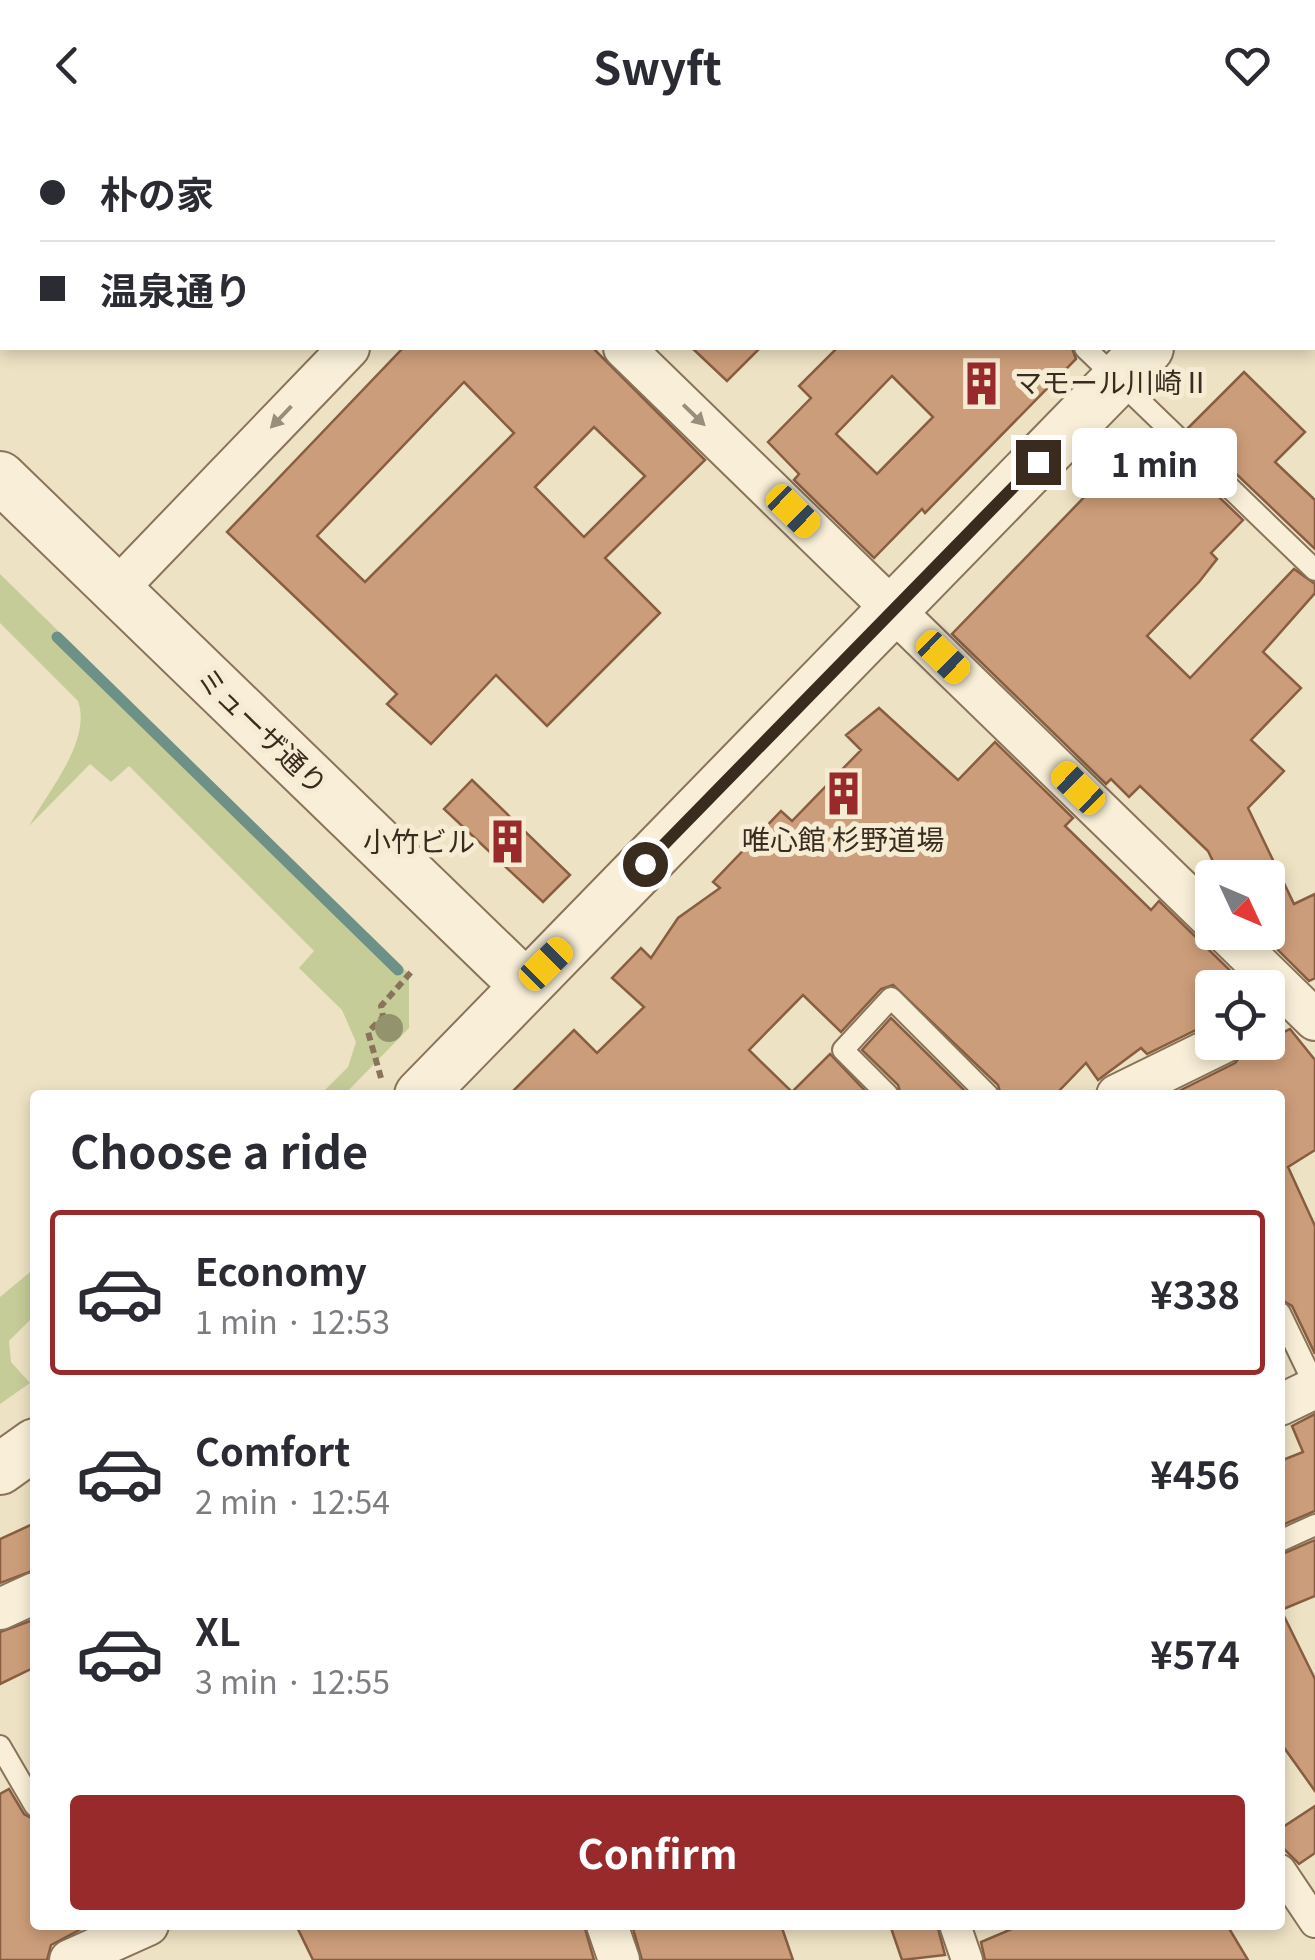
<!DOCTYPE html>
<html lang="en">
<head>
<meta charset="utf-8">
<style>
  :root { --surface:#fff; --page:#f7f7f7; --text:#2b2b33; --muted:#7c7c81; --line:#e1e1e2; --accent:#982a2b }
  body { margin:0; font-family:Georgia,"Noto Sans JP",serif; background:var(--page); color:var(--text); height:100vh; display:flex; flex-direction:column; font-size:38px; white-space:nowrap }
  * { box-sizing:border-box; margin:0 }
  p { font-size:32px; color:var(--muted) }
  .icon { flex:none; width:55px; height:55px; fill:none; stroke:currentColor; stroke-width:2; stroke-linecap:round; stroke-linejoin:round }
  .map { position:relative; flex:1; overflow:hidden }
  .side { position:absolute; left:30px; top:960px; width:1255px; height:840px; display:flex; flex-direction:column; background:var(--surface); border-radius:10px; box-shadow:0 5px 15px #0003 }
  .side>* { flex:none }
  .hud { position:absolute; left:0px; top:0px; width:1315px; height:220px; box-shadow:0 5px 15px #0003; display:grid; align-content:center; height:220px; padding:0 40px; background:var(--surface) }
  .needle { width:65px; rotate:134deg }
  .controls { position:absolute; left:1195px; top:730px; display:grid; gap:20px }
  .controls a { display:grid; place-items:center; width:90px; height:90px; border-radius:10px; background:var(--surface); box-shadow:0 5px 15px #0003; font-size:50px }
  .end { position:absolute; width:45px; height:45px; margin:-22px; border:12px solid #392b1e; background:#fff; box-shadow:0 0 0 5px #fff }
  .from { border-radius:50% }
  .bubble { position:absolute; height:70px; border-radius:10px; background:var(--surface); box-shadow:0 5px 15px #0003; font-size:32px; font-weight:700; line-height:70px; text-align:center }
  .car { position:absolute; width:30px; height:60px; margin:-30px -15px; border-radius:12px; box-shadow:0 0 8px 2px #0007; background:linear-gradient(#f5c518 24%,#345 0 40%,#f5c518 0 76%,#345 0 86%,#f5c518 0) }
  .hud b { display:flex; align-items:center; gap:35px; height:95px; font-size:38px }
  .hud b+b { border-top:2px solid var(--line) }
  .hud i { width:25px; height:25px; background:var(--text) }
  ul { padding:0; list-style:none }
  li { display:flex; align-items:center; gap:30px; height:165px; margin:0 20px 15px; padding:0 20px; border:5px solid transparent; border-radius:10px }
  li div { flex:1 }
  li b { display:block; font-size:38px }
  li em { font-style:normal; font-weight:700 }
  li.selected { border-color:var(--accent) }
  li>.icon { width:90px; height:90px; stroke-width:1.5 }
  h2 { padding:0 40px; font-size:45px; line-height:120px }
  .cta { display:flex; gap:20px; margin-top:auto; padding:20px 40px }
  .cta a { flex:1; height:115px; border-radius:10px; background:var(--accent); color:#fff; font-size:40px; font-weight:700; line-height:115px; text-align:center }
  header { display:flex; justify-content:space-between; align-items:center; height:130px; padding:0 40px; background:var(--surface); font-size:45px; font-weight:700 }
  .map>svg:first-child { display:block }
  .green { fill:#c6cc98 }
  .lines { fill:none; stroke-linecap:round; stroke-linejoin:round }
  .stream { stroke:#6d9087; stroke-width:11 }
  .building { fill:#cc9d7a; stroke:#885d40; stroke-width:2.5; fill-rule:evenodd }
  .service-casing { stroke:#89735a; stroke-width:24 }
  .pedestrian-casing { stroke:#89735a; stroke-width:34 }
  .minor-casing { stroke:#89735a; stroke-width:44 }
  .tertiary-casing { stroke:#89735a; stroke-width:54 }
  .path { stroke:#89735a; stroke-width:6; stroke-dasharray:8 5; stroke-linecap:butt }
  .service { stroke:#f9efd8; stroke-width:20 }
  .pedestrian { stroke:#f9efd8; stroke-width:30 }
  .minor { stroke:#f9efd8; stroke-width:40 }
  .tertiary { stroke:#f9efd8; stroke-width:50 }
  .tree { fill:#93946d }
  .oneway { fill:#998d7b }
  .route { stroke:#392b1e; stroke-width:12 }
  .labels { text-anchor:middle; stroke-width:10; stroke-linejoin:round; paint-order:stroke }
  .poi-label { font-size:28px; fill:#392b1e; stroke:#f6ecd4; text-anchor:start }
  .street-label { font-size:28px; fill:#392b1e; stroke:#f6ecd4 }
</style>
</head>
<body>
<header><svg class="icon" aria-label="back" viewBox="0 0 24 24"><path d="M15 5l-7 7 7 7"/></svg>Swyft<svg class="icon" aria-label="heart" viewBox="0 0 24 24"><path d="M12 20l-8-8c-3-5 5-10 8-4 3-6 11-1 8 4z"/></svg></header>
<div class="map">
<svg width="1315" height="1830" viewBox="0 0 1315 1830">
  <rect width="100%" height="100%" fill="#eee2c4"/>
  <!-- green -->
  <g class="green">
    <path d="M0,444L409,844V898L344,965H320L348,937L356,912L342,880L299,838L314,821L129,636L111,652L90,634L29,696C48,661 92,611 78,571L0,493Z"/>
    <polygon points="35,1138 35,1185 9,1211 11,1232 30,1253 0,1274 0,1167"/>
  </g>
  <g class="lines">
    <!-- stream -->
    <polyline class="stream" points="57,507 398,840"/>
  </g>
  <!-- building -->
  <g class="building">
    <path d="M403,218H593L705,330L605,428L660,483L547,596L496,545L431,614L387,574L397,564L227,402ZM464,252L514,303L365,452L317,406ZM594,297L645,346L584,407L535,357Z"/>
    <polygon points="692,218 760,218 727,251"/>
    <path d="M837,218H1072L1076,229L925,383L922,379L874,428L794,350L799,344L768,312L811,268L799,256ZM892,246L933,287L877,344L836,304Z"/>
    <polygon points="1244,242 1305,302 1275,332 1315,370 1315,419 1188,298"/>
    <polygon points="1149,300 1243,390 1211,423 1217,429 1199,452 1147,506 1190,548 1294,439 1315,454 1315,463 1263,522 1301,558 1251,610 1284,641 1248,678 1294,774 1315,764 1315,848 1309,851 1268,810 1268,748 1221,748 1208,721 1140,656 1129,667 1111,649 1106,654 952,504"/>
    <polygon points="879,578 958,650 995,612 1073,688 1065,696 1151,780 1159,771 1248,858 1212,858 1212,892 1147,924 1141,918 1098,950 1086,933 1055,965 1001,965 998,955 893,855 881,859 841,902 803,865 749,920 792,962 830,924 869,965 509,965 574,900 597,923 644,877 612,848 641,818 651,828 678,788 720,758 713,752 781,681 792,691 861,620 846,605"/>
    <polygon points="472,650 570,745 543,772 444,679"/>
    <polygon points="891,888 969,965 901,965 898,955 862,920"/>
    <polygon points="1290,899 1315,930 1315,1020 1288,1037 1315,1096 1315,1224 1292,1176 1280,1169 1280,965 1181,965 1179,961 1235,933 1247,919"/>
    <polygon points="1315,1284 1315,1381 1280,1396 1280,1331 1303,1322 1292,1296"/>
    <polygon points="35,1393 35,1440 0,1453 0,1409"/>
    <polygon points="1315,1410 1315,1466 1281,1480 1315,1549 1315,1661 1280,1612 1280,1425"/>
    <polygon points="30,1491 35,1500 35,1537 0,1554 0,1502"/>
    <polygon points="9,1659 24,1684 35,1690 35,1795 87,1796 51,1815 47,1830 0,1830 0,1664"/>
    <polygon points="1315,1676 1315,1723 1299,1734 1280,1715 1280,1699"/>
    <polygon points="296,1795 584,1795 594,1830 313,1830"/>
    <polygon points="632,1795 781,1795 793,1830 642,1830"/>
    <polygon points="890,1795 937,1795 945,1825 902,1830"/>
    <polygon points="1021,1795 1227,1795 1248,1830 985,1830 981,1812"/>
  </g>
  <g class="lines">
    <defs>
      <g id="service">
        <polyline points="859,0 861,2"/>
        <polyline points="1085,218 1315,440"/>
        <polyline points="888,965 843,920 891,868 988,965"/>
        <polyline points="1280,1183 1315,1256"/>
        <polyline points="1280,1411 1315,1395"/>
        <polyline points="0,1616 35,1676"/>
      </g>
      <g id="pedestrian">
        <polyline points="1280,1740 1315,1792"/>
        <polyline points="955,1795 967,1830"/>
      </g>
      <g id="minor">
        <polyline points="187,0 190,2"/>
        <polyline points="400,0 402,2"/>
        <polyline points="624,218 1212,790"/>
        <polyline points="117,459 349,218"/>
        <polyline points="1225,802 1315,890"/>
        <polyline points="1117,965 1225,912"/>
        <polyline points="1280,1275 1315,1258"/>
        <polyline points="0,1479 35,1463"/>
        <polyline points="607,1795 619,1830"/>
        <polyline points="70,1830 148,1795"/>
      </g>
      <g id="tertiary">
        <polyline points="1312,50 1315,48"/>
        <polyline points="0,347 525,855"/>
        <polyline points="420,965 1148,218"/>
        <polyline points="0,1339 35,1314"/>
      </g>
    </defs>
    <!-- service casing -->
    <use href="#service" class="service-casing"/>
    <!-- pedestrian casing -->
    <use href="#pedestrian" class="pedestrian-casing"/>
    <!-- minor casing -->
    <use href="#minor" class="minor-casing"/>
    <!-- tertiary casing -->
    <use href="#tertiary" class="tertiary-casing"/>
    <!-- path -->
    <polyline class="path" points="381,948 368,902 383,887 381,876 412,841"/>
    <!-- service -->
    <use href="#service" class="service"/>
    <!-- pedestrian -->
    <use href="#pedestrian" class="pedestrian"/>
    <!-- minor -->
    <use href="#minor" class="minor"/>
    <!-- tertiary -->
    <use href="#tertiary" class="tertiary"/>
  </g>
  <!-- trees -->
  <circle class="tree" cx="389" cy="898" r="14"/>
  <!-- one-way arrows -->
  <defs><path id="oneway-solid" d="M-6-.8H1V-3.2L6.5 0L1 3.2V.8H-6Z" transform="scale(2.5)"/></defs>
  <g class="oneway">
    <use href="#oneway-solid" transform="translate(694 285) rotate(44)"/>
    <use href="#oneway-solid" transform="translate(281 287) rotate(134)"/>
  </g>
  <g class="lines">
    <!-- route -->
    <polyline class="route" points="645,734 1038,332"/>
  </g>
  <!-- icons -->
  <defs>
    <symbol id="building-bare" viewBox="-9 -9 18 18"><path d="M-4-6H4V6H1V3H-1V6H-4ZM-2.5-4.3h1.7v1.8h-1.7ZM.8-4.3h1.7v1.8H.8ZM-2.5-1h1.7V.8h-1.7ZM.8-1h1.7V.8H.8Z" fill="#982a2b" stroke="#f6ecd4" stroke-width="2.5" paint-order="stroke"/></symbol>
  </defs>
  <g fill-rule="evenodd">
    <use href="#building-bare" x="950" y="222" width="63" height="63"/>
    <use href="#building-bare" x="812" y="632" width="63" height="63"/>
    <use href="#building-bare" x="476" y="680" width="63" height="63"/>
  </g>
  <g class="labels">
    <!-- poi labels -->
    <g class="poi-label">
      <text x="1014" y="263">マモール川崎Ⅱ</text>
      <text x="843" y="720" text-anchor="middle">唯心館 杉野道場</text>
      <text x="475" y="722" text-anchor="end">小竹ビル</text>
    </g>
    <!-- street labels -->
    <g class="street-label">
      <text transform="translate(262 601) rotate(44)" y="10">ミューザ通り</text>
    </g>
  </g>
</svg>
<div class="controls">
<a><svg class="needle" viewBox="-14 -14 28 28"><path d="M0-13l5 13h-10z" fill="#e53935"/><path d="M0 13l5-13h-10z" fill="#7c7c81"/></svg></a>
<a><svg class="icon" aria-label="locate" viewBox="0 0 24 24"><circle cx="12" cy="12" r="6"/><path d="M12 2v4M12 18v4M2 12h4M18 12h4"/></svg></a>
</div>
<i class="end from" style="left:645px;top:734px"></i>
<i class="end" style="left:1038px;top:332px"></i>
<div class="bubble" style="left:1072px;top:298px;width:165px">1 min</div>
<i class="car" style="left:793px;top:381px;rotate:134deg"></i>
<i class="car" style="left:943px;top:527px;rotate:134deg"></i>
<i class="car" style="left:1078px;top:658px;rotate:314deg"></i>
<i class="car" style="left:546px;top:834px;rotate:45deg"></i>
<div class="hud">
<b><i class="from"></i>朴の家</b>
<b><i></i>温泉通り</b>
</div>
<section class="side">
<h2>Choose a ride</h2>
<ul>
<li class="selected"><svg class="icon" aria-label="car" viewBox="0 0 24 24"><path d="M5 17H2v-5l4-1 3-4h7l3 4 3 1v5h-3M9 17h6M6 11h13"/><circle cx="7" cy="17" r="2"/><circle cx="17" cy="17" r="2"/></svg><div><b>Economy</b><p>1 min · 12:53</p></div><em>¥338</em></li>
<li><svg class="icon" aria-label="car" viewBox="0 0 24 24"><path d="M5 17H2v-5l4-1 3-4h7l3 4 3 1v5h-3M9 17h6M6 11h13"/><circle cx="7" cy="17" r="2"/><circle cx="17" cy="17" r="2"/></svg><div><b>Comfort</b><p>2 min · 12:54</p></div><em>¥456</em></li>
<li><svg class="icon" aria-label="car" viewBox="0 0 24 24"><path d="M5 17H2v-5l4-1 3-4h7l3 4 3 1v5h-3M9 17h6M6 11h13"/><circle cx="7" cy="17" r="2"/><circle cx="17" cy="17" r="2"/></svg><div><b>XL</b><p>3 min · 12:55</p></div><em>¥574</em></li>
</ul>
<div class="cta"><a>Confirm</a></div>
</section>
</div>
</body>
</html>
